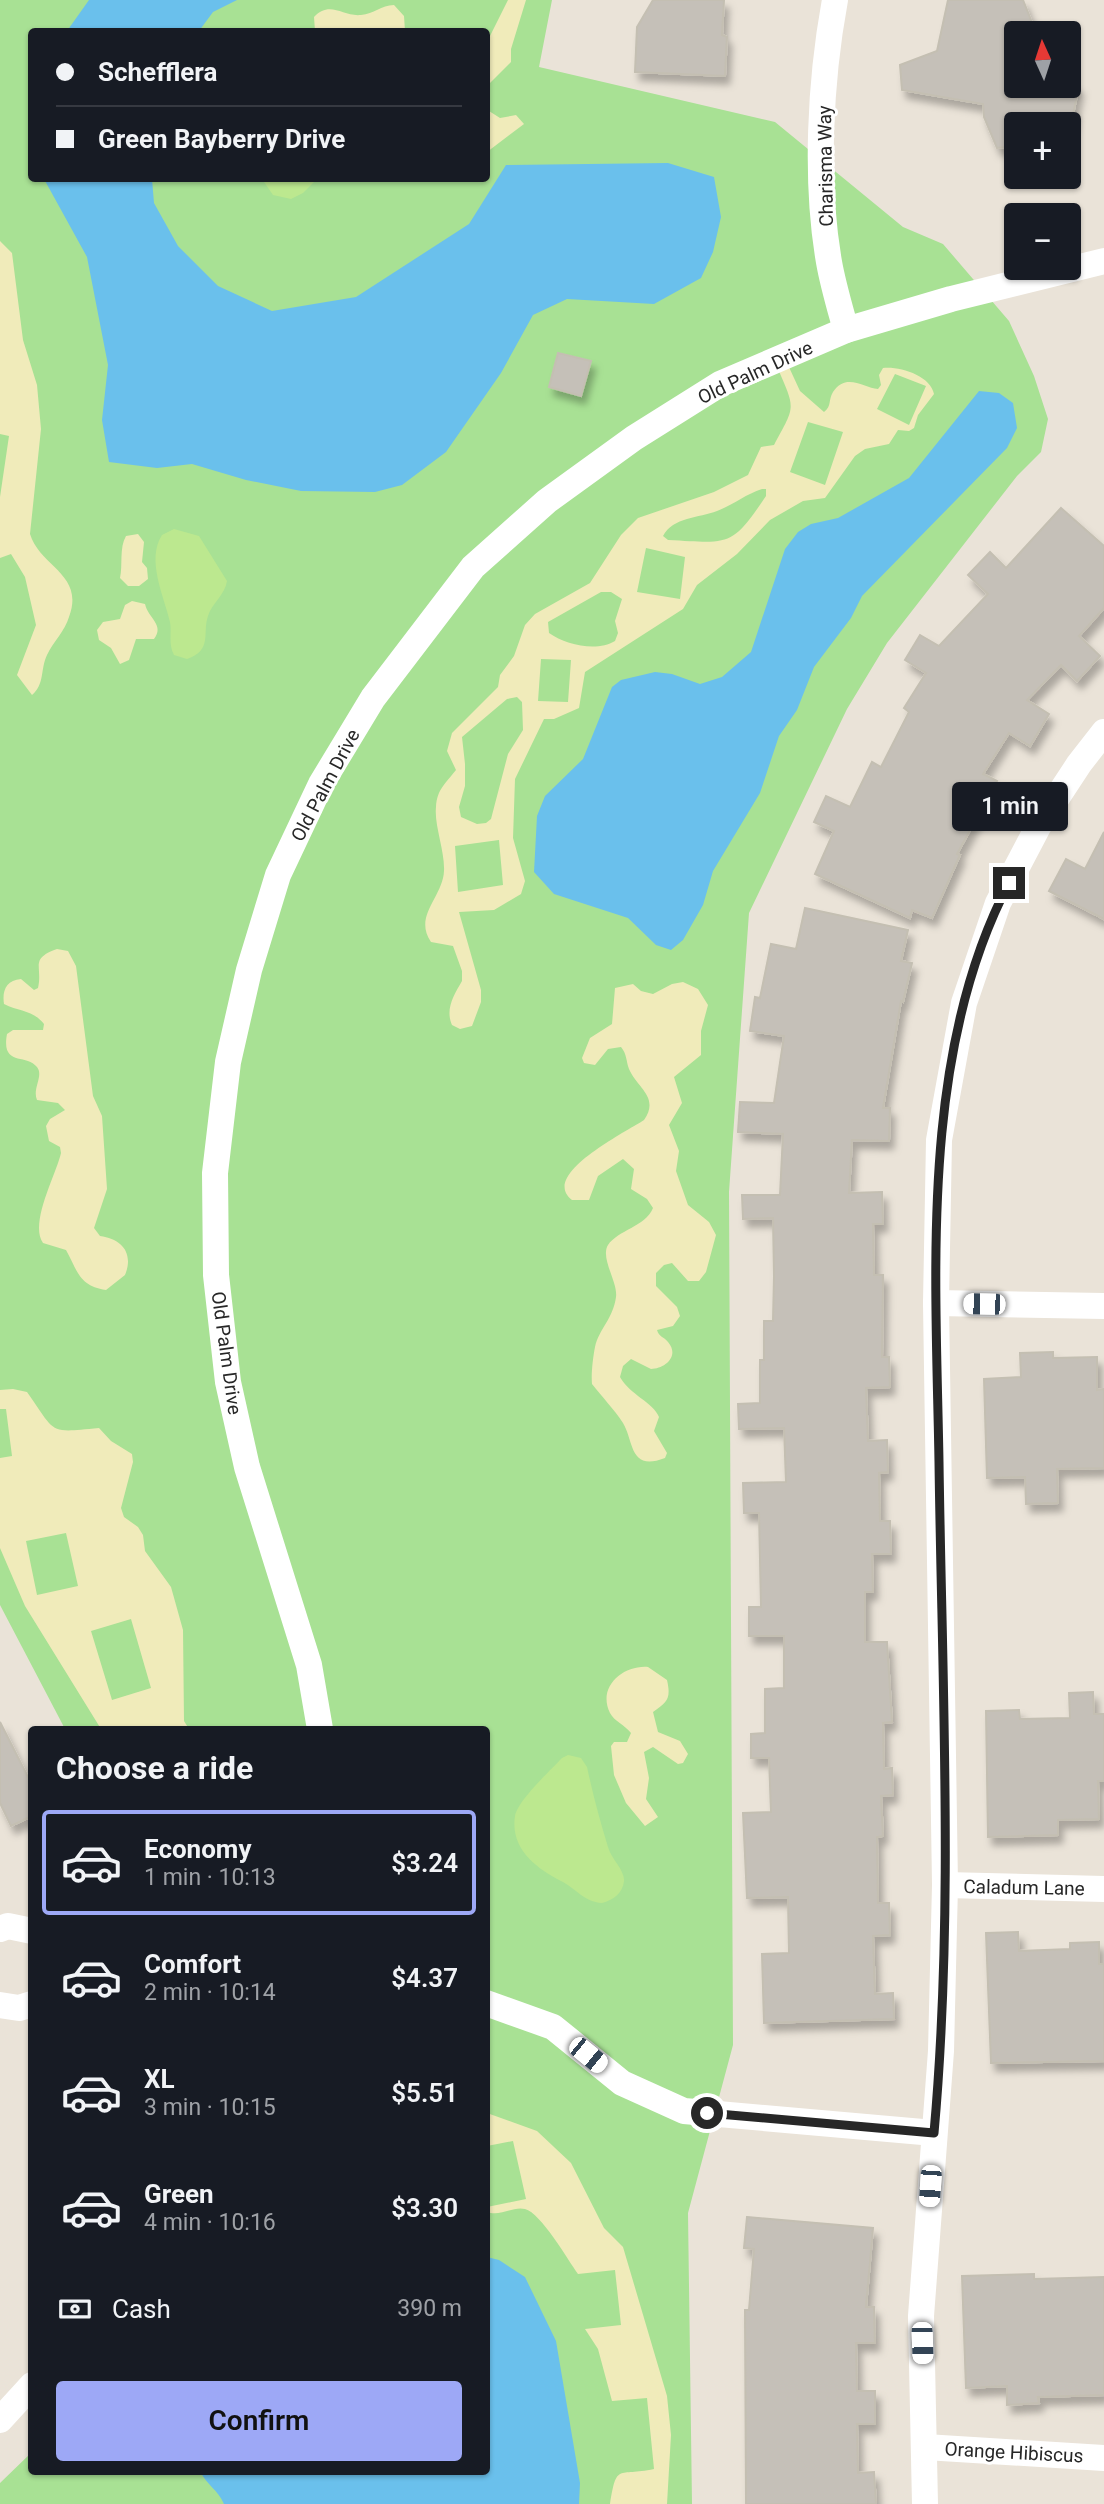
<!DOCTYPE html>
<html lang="en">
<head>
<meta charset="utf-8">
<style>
  :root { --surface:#171b24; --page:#20242c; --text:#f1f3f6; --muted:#9ea1a6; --line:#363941; --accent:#9da8f6 }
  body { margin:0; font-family:Roboto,sans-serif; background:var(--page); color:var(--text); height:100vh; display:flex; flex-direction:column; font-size:26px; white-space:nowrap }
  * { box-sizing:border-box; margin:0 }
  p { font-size:23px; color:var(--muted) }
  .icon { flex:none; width:38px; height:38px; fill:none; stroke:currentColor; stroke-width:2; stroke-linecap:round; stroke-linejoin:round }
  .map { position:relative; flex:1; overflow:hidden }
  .panel { position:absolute; left:28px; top:1726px; width:462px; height:749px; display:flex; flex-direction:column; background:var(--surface); border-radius:7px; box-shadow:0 2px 5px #0004 }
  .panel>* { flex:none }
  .top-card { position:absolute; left:28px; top:28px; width:462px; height:154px; border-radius:7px; box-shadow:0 2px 5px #0004; display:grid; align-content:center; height:154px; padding:0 28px; background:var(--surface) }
  .needle { width:46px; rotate:357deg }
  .buttons { position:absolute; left:1004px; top:21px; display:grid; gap:14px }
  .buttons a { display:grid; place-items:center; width:77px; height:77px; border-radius:7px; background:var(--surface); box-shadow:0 2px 5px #0004; font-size:35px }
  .end { position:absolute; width:32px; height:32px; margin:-16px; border:9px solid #272727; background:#fff; box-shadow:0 0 0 4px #fff }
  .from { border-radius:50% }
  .bubble { position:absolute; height:49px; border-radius:7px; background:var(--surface); box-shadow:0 2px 5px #0004; font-size:23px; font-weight:600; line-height:49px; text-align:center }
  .car { position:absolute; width:21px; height:42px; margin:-21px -10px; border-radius:9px; box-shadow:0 0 5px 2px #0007; background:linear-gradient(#fff 24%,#345 0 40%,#fff 0 76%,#345 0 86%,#fff 0) }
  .top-card b { display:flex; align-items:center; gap:24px; height:66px; font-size:26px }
  .top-card b+b { border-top:2px solid var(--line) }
  .top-card i { width:18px; height:18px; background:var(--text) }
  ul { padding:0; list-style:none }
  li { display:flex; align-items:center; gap:21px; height:105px; margin:0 14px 10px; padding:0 14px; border:4px solid transparent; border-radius:7px }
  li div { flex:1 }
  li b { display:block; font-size:26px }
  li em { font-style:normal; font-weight:600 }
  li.selected { border-color:var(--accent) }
  li>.icon { width:63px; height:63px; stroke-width:1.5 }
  h2 { padding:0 28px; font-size:32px; line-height:84px }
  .pay { display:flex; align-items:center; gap:18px; height:77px; padding:0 28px; font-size:26px }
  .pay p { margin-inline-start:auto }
  .action { display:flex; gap:14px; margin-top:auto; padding:14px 28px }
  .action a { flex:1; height:80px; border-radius:7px; background:var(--accent); color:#111; font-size:28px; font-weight:600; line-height:80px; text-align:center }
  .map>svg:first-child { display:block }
  .green { fill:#a8e194; fill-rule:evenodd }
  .sand { fill:#f0ebba; fill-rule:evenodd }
  .pitch { fill:#bce88f }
  .water { fill:#6ac0ec }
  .building { fill:#c5c0b8; stroke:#c4bfb2; stroke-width:2; filter:url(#shadow) }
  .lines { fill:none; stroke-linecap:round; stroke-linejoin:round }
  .street { stroke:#fff; stroke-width:26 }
  .route { stroke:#272727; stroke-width:9 }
  .labels { text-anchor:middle; stroke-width:6; stroke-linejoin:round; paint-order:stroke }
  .street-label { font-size:19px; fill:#272727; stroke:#fff }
</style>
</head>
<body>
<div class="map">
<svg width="1104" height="2504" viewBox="0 0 1104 2504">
  <defs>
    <filter id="shadow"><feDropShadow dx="4.5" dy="8" stdDeviation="3.5" flood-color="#0004"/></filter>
  </defs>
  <rect width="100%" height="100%" fill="#eae3d8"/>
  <!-- green -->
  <path class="green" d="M0,0H552L539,67L775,122L903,227L943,244L1009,321L1034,376L1048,419L1041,452L1017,476L887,643L847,709L749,913L729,1192L733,2045L688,2213L692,2504H0V2483L31,2453L32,2471H486V1729H65L0,1605ZM32,32H486V178H32Z"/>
  <!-- sand -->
  <g class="sand">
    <polygon points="508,0 526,0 511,49 511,62 487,86 487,42"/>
    <path d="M394,5L404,16L405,31H315L314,17C330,0 343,17 361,15C374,14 381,5 394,5Z"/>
    <polygon points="487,106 489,111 500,118 516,115 524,124 487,152"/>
    <path d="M0,241L12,253L23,340L37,385L41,429L30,534C40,567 85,574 69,617C65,631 53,642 47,655C40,670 45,684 32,695L17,675L36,625L25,577L11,554L0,558V497L9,436L0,434Z"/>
    <path d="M788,365L800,391L824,412C832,406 828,400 833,392C846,372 864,388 878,389L881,385L879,375L883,368C900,366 931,376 934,394L918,415L914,428L909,431L898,430L889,444L865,449L855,456L825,498L803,501L770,520L737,554L697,585L683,609L585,672L579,708L554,719H544L515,779L513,838L525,881L521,894L494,910L459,912L481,990V1002L472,1026L460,1029L452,1025C445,1009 454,995 462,981V971L453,946L431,942C413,916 443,897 444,871C445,851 434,825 436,807C437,789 446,783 456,770L447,751L452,733L498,687L500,675L514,656L525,625L535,614L590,583L621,535L638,518L714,492L748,475L761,447L774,445C795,406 796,410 778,369ZM895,374L926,386L909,425L877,409ZM808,422L843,432L825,485L790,472ZM762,489H766V496C731,548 730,543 668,540L663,536C673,517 699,518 717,511C733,505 746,494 762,489ZM646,548L685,557L680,599L637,592ZM601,592H611L622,599L615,621L618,633L615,641C597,652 566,645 549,633L548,622ZM541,659L571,660L568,702L538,701ZM517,697L522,702L523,730L508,754L491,819L486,823L477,824L461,817L459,807L465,786V764L462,737L507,699ZM499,840L503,885L458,892L455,846Z"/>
    <path d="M138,534L144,542L142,562L147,568L148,579L139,586H128L120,578C123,565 119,548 126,536Z"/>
    <path d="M132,601L145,604C148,618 165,625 154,639H136L129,660L120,664L111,648L99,640L97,630L103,622L120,619L125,605Z"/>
    <path d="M57,949L68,951L76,966L93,1096L102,1116L107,1189L94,1228L100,1236C122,1239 134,1253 125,1275L106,1290C78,1286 77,1269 66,1250L43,1243C29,1223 56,1175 61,1153L60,1147L49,1141L46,1126L50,1119L65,1110L58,1103L37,1100C32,1088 44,1076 37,1067C26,1053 1,1067 7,1034L13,1030H43L44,1024C33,1010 20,1012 4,1004C2,991 6,980 21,979L34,990L38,988C43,966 29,959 57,949Z"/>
    <path d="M683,982L698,989L708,1005L701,1031V1055L674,1077L682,1103L669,1125L679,1151L676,1171L688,1205L709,1222L716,1235L706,1272L699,1281H688L672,1263L664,1265L656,1273V1286L677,1307L680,1316L673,1326L657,1330C659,1337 663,1336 668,1342C680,1356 665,1369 651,1369L631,1359L623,1366L620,1377C630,1395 653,1402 659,1417L654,1431L667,1453L665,1458C629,1472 634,1441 623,1423C614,1409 602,1397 592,1384C591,1374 593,1357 595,1347C599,1329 613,1319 616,1297C618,1282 600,1258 608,1245C618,1230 645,1227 653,1208L647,1199L631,1189L634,1169L623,1159L598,1176L589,1200H572C539,1175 626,1132 644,1120C660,1097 637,1088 629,1069C626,1061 627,1054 621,1047L608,1049L595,1065L584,1063L582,1058L590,1038L612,1024L615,988L633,984L641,991L653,994L672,984Z"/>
    <path d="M13,1389L27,1392C57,1434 47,1433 99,1428L111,1441L132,1454L133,1462L121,1508L124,1517L138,1527L143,1535L145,1551L171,1587L183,1630L184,1721L189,1729H101L25,1606L0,1548V1458L12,1456L6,1409H0V1390ZM66,1533L78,1586L37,1595L26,1541ZM131,1619L151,1688L112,1700L91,1631Z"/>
    <path d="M648,1667L667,1680C671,1698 668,1702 653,1712L658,1732L680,1741L688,1754L683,1763L678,1764L653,1747L644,1752L649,1778L646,1799L658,1817L645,1826L626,1803L614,1775L611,1746L614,1742H627L631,1733C625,1725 614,1721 610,1713C597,1687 623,1665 648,1667Z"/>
    <path d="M487,2113L537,2131L571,2163L604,2228L623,2247L667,2396L671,2435L667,2504H610C617,2462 617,2477 654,2469L647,2398L612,2401L598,2349L585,2329L621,2325L615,2270L578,2274C568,2260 541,2213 525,2209C513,2206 500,2217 487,2212V2207L526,2199L513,2141L487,2146Z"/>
  </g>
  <!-- pitch -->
  <g class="pitch">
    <polygon points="262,179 317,179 303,193 291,199 273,195"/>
    <path d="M174,529L199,536L227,581C225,595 212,603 208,616C202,633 213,650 187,659L174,655C168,644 172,633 170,622C164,596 146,560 162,535Z"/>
    <path d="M568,1755L581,1758L587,1767C593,1795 600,1821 608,1847C611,1859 625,1870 624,1881C623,1893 613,1900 602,1903C584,1902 577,1889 561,1881C536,1868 510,1849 515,1816C518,1800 550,1771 562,1758Z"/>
  </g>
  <!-- water -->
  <g class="water">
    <polygon points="89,0 237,0 213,12 199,31 67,31"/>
    <polygon points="668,163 714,177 721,217 713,252 701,278 654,304 567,299 533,315 501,373 446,452 402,485 375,492 301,491 246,480 192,464 157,468 109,462 102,420 108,365 87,257 44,179 152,179 154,203 178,246 218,286 272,311 356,297 469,224 506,165"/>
    <polygon points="979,391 999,393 1013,403 1017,428 1007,448 862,596 851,618 814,667 797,710 779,736 760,793 713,871 703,905 683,940 671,950 656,945 628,918 554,894 534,872 537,816 545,796 583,759 612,687 621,680 655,672 672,674 700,684 722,677 751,652 785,549 798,532 811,524 838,518 909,478"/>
    <path d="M487,2257L499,2260L525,2277L556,2341L580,2483L579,2504H224C218,2490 206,2484 200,2471H486Z"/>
  </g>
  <!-- building -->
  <g class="building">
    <polygon points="653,0 724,0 722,35 727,37 725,76 635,72 637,27"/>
    <polygon points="948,0 1023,0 1036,33 1017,33 1017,86 1079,86 1071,124 1017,124 1017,146 997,148 984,117 983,104 902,90 900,65 937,51"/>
    <polygon points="558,353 591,361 581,396 549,387"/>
    <polygon points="1061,508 1104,546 1104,608 1079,636 1100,656 1077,681 1061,665 1027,700 1049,714 1030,746 1009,733 983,774 997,781 957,854 960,855 932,918 912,910 910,918 815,874 834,831 814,822 826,796 850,807 872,762 881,767 909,712 904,708 926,673 905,660 920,635 939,646 988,594 968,575 990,552 1006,568"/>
    <polygon points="1104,832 1104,919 1049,891 1066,859 1085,869"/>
    <polygon points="805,908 908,930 901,961 912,963 903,1002 901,1001 883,1108 890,1108 889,1141 852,1140 849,1193 882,1192 883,1224 873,1224 874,1275 883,1275 882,1357 889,1357 890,1387 866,1388 868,1441 887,1440 888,1472 879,1473 880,1521 890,1521 891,1554 872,1554 873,1592 865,1592 865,1642 887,1642 892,1722 883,1723 884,1769 892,1768 893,1795 881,1796 883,1836 877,1837 878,1903 889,1903 890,1935 873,1936 875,1994 893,1993 894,2019 764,2023 762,1954 789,1953 788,1897 747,1898 743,1813 771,1812 769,1758 751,1758 751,1734 765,1733 765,1689 784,1688 784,1636 749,1636 749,1607 761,1607 759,1513 744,1513 743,1483 786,1482 784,1428 739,1429 738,1404 760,1403 760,1360 764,1360 764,1321 773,1321 774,1276 773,1218 743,1219 742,1195 780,1195 783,1134 738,1132 740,1102 774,1103 784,1036 750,1031 755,997 760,998 771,944 796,949"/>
    <polygon points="1053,1352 1053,1358 1097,1357 1097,1390 1104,1389 1104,1468 1057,1469 1058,1503 1026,1504 1025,1477 987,1478 984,1379 1021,1377 1020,1353"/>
    <polygon points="1093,1692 1094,1714 1104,1714 1104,1781 1098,1781 1099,1819 1058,1820 1058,1835 988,1837 986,1711 1019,1710 1020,1719 1070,1718 1069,1693"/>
    <polygon points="0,1722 32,1785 32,1816 11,1826 0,1803"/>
    <polygon points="1018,1932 1019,1951 1070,1949 1070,1943 1099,1942 1099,1964 1104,1964 1104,2061 991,2063 986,1933"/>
    <polygon points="747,2217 873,2228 866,2307 874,2307 875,2343 856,2343 857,2391 875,2391 875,2424 857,2424 858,2473 874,2472 876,2504 746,2504 745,2310 749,2310 754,2249 744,2248"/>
    <polygon points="1034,2274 1034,2279 1104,2277 1104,2395 1038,2397 1039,2403 1007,2405 1007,2386 966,2388 962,2276"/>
  </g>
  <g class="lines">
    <!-- street -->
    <g class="street">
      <path d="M835,0C820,81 815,181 829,262C833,285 840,308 846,330"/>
      <polyline points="936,1303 1104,1306"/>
      <polyline points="320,1729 309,1665 247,1467 228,1382 216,1275 215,1173 228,1062 249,970 278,875 321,784 373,698 473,567 547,501 634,438 720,384 846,330 951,299 1104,261"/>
      <polyline points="945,1885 1104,1889"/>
      <polyline points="0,1929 8,1926 32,1931"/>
      <polyline points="486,2003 553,2027 622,2083 684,2111 934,2133"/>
      <polyline points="0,2005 19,2008 32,2004"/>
      <polyline points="0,2420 32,2385"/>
      <polyline points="925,2447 1104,2458"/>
      <polyline points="925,2504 921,2316 941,2051 945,1885 936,1303 939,1140 964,1003 998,903 1039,825 1079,764 1104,732"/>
    </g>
  </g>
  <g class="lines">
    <!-- route -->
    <path class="route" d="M707,2113L934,2133C954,1911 942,1685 939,1462C936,1275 919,1054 1009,883"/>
  </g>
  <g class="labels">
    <!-- street labels -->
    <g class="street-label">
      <text transform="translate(825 166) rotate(-91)" y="7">Charisma Way</text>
      <text transform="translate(755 372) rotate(-25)" y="7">Old Palm Drive</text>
      <text transform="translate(325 785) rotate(-62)" y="7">Old Palm Drive</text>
      <text transform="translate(227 1353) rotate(82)" y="7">Old Palm Drive</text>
      <text transform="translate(1024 1887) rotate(1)" y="7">Caladum Lane</text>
      <text transform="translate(1014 2452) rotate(3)" y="7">Orange Hibiscus</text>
    </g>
  </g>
</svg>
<div class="buttons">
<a><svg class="needle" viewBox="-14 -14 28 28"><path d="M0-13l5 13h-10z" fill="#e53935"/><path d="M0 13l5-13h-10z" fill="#9ea1a6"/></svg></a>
<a>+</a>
<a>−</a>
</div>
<i class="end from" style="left:707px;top:2113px"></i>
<i class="end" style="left:1009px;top:883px"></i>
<div class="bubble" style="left:952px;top:782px;width:116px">1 min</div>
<i class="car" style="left:984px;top:1304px;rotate:271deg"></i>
<i class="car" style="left:588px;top:2055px;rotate:129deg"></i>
<i class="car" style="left:930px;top:2186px;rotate:184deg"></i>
<i class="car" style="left:922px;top:2343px;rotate:178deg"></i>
<div class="top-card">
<b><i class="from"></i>Schefflera</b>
<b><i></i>Green Bayberry Drive</b>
</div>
<section class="panel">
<h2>Choose a ride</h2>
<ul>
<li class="selected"><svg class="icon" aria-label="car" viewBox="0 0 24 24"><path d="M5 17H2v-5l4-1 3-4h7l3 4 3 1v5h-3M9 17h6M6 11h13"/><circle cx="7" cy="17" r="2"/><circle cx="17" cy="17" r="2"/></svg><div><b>Economy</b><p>1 min · 10:13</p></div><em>$3.24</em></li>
<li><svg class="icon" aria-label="car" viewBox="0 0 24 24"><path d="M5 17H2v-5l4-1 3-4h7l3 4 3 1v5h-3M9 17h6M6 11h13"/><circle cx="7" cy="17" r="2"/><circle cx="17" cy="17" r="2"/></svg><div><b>Comfort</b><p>2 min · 10:14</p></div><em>$4.37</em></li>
<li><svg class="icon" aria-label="car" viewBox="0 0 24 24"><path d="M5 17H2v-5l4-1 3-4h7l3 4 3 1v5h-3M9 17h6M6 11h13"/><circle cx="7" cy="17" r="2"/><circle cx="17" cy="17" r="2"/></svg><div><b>XL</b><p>3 min · 10:15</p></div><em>$5.51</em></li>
<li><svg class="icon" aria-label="car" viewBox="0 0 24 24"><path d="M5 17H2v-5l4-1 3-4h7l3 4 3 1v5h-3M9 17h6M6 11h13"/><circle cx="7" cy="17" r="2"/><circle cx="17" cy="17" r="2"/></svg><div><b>Green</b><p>4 min · 10:16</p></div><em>$3.30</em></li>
</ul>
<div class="pay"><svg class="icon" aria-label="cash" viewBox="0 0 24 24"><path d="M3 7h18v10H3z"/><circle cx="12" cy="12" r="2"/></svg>Cash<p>390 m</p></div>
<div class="action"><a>Confirm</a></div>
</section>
</div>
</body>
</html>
